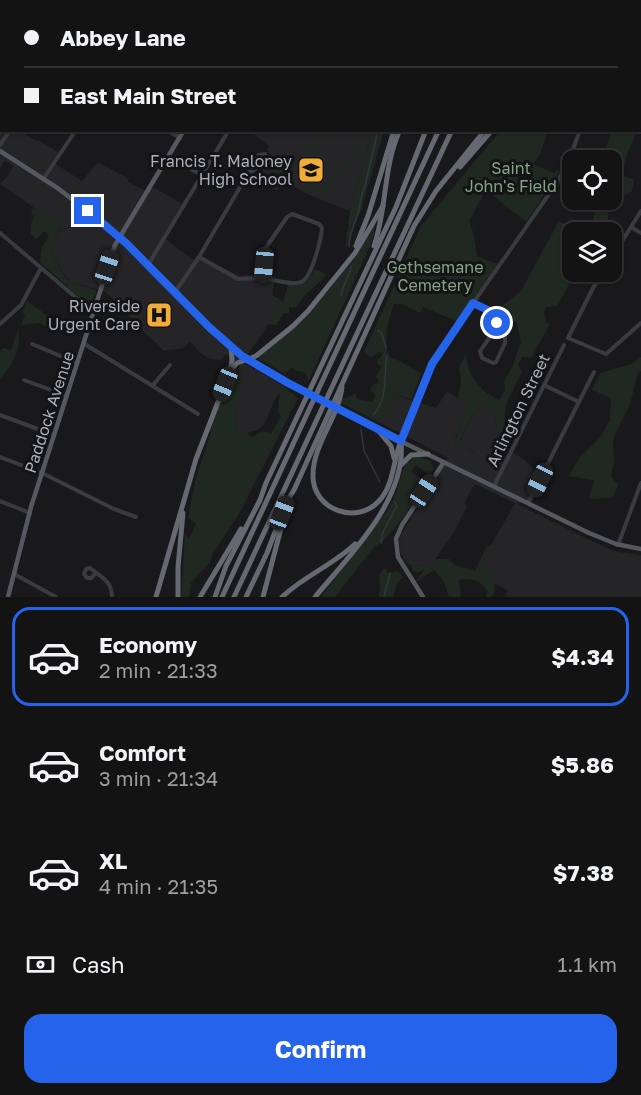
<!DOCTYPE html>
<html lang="en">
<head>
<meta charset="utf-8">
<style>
  :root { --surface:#131314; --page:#202022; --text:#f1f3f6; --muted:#9d9ea0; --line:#323234; --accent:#2563eb }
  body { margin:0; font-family:"Golos Text",sans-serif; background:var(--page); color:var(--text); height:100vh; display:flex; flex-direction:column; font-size:22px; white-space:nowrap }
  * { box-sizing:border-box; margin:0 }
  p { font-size:20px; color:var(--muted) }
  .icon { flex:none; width:33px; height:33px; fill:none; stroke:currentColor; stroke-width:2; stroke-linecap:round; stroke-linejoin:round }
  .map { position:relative; height:597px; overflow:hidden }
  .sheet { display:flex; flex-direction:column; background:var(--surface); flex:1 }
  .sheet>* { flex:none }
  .guide { position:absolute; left:0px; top:0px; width:642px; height:132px; box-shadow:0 2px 4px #0004,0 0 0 2px var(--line); display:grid; align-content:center; height:132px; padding:0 24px; background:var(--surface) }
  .tools { position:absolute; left:562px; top:150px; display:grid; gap:12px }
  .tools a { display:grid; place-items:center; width:60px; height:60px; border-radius:12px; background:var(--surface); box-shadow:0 2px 4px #0004,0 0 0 2px var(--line); font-size:30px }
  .end { position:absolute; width:27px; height:27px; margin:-14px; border:8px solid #2563eb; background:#fff; box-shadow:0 0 0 3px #fff }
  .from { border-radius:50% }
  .car { position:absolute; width:18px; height:36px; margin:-18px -9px; border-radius:8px; box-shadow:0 0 4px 2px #0007; background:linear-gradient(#222 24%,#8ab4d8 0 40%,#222 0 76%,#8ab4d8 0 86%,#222 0) }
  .guide b { display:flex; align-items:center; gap:21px; height:57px; font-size:22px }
  .guide b+b { border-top:2px solid var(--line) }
  .guide i { width:15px; height:15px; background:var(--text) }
  ul { padding:10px 0 0; list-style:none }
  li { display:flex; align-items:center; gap:18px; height:99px; margin:0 12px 9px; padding:0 12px; border:3px solid transparent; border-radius:18px }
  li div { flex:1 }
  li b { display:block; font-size:22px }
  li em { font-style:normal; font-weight:700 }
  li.active { border-color:var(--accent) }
  li>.icon { width:54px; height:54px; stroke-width:1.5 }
  .pay { display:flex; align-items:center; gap:15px; height:66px; padding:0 24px; font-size:22px }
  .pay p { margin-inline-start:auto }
  .primary-button { display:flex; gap:12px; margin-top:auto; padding:12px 24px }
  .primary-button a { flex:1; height:69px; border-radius:18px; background:var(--accent); color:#fff; font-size:24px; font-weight:700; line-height:69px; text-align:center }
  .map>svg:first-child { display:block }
  .built { fill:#252528 }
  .green { fill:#202921 }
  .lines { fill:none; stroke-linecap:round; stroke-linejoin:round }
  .stream { stroke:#2e383f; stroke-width:1.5 }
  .minor { stroke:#3a3b40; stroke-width:4 }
  .major { stroke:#56585f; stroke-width:4.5 }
  .highway { stroke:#666971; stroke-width:5 }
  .route { stroke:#2563eb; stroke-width:8 }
  .labels { text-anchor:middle; stroke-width:6; stroke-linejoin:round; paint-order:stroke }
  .poi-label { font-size:16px; fill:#abb0ba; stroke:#141416; text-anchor:end }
  .park-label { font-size:16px; fill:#82a583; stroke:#141416 }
  .street-label { font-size:16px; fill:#abb0ba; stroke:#141416 }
</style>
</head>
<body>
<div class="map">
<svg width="641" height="597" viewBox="0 0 641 597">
  <rect width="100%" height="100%" fill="#19191b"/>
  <!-- built -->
  <g class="built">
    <polygon points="0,119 2,130 19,131 36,141 38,140 58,152 56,164 82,181 98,162 127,178 128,182 144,190 155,188 182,204 163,237 192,259 203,257 239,276 260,274 275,276 272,295 284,302 249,353 239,360 285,387 275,399 265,423 258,430 247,433 235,428 237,419 235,403 238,398 236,382 240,365 226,354 221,360 208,358 198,351 190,341 183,348 164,351 128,316 122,306 104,291 73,283 64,275 51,251 55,236 62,227 0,184 7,177 13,166 5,161 0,168"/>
    <polygon points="250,131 372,131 350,211 309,195 283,181 277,191 253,177 269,162 271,157 267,149 269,146"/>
    <polygon points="447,391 458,398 470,401 468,412 456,436 455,444 476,453 459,443 472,416 480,409 488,410 495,417 497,431 490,448 492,451 506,457 509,450 525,460 533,469 544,475 533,497 534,500 517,504 600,545 618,552 641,555 641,597 505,597 508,590 492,582 480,565 515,503 475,484 464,503 467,506 455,531 431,565 412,566 407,563 401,554 399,543 401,535 448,458 377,421 382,418 395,395 436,408"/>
  </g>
  <!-- green -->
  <g class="green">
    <path d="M322,130L326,131L302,171L305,183C313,190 322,191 330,184L361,138L363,131H367C365,140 338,183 330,189C324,194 315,194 308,190C284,176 312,145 322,130Z"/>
    <polygon points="372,131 384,131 361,210 345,250 350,211"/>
    <path d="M500,131H548L540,154L533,164L554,173L557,170L560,171L526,222L486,190L469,221L473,232L477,256L498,264L457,321L423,307L420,313L402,304H394C388,322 382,339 390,358L400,361L421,374L411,399L395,395L382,418L377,421L341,403L342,399L350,397L355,393L357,399L373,402L375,394L370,391L373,385L379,382L376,376L382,366L377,364L378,359L382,356L380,351L371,358L364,352L421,226Z"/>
    <path d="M612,131H637L627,154L622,175L634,180L632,191L625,195L608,213V226L605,232H573V272H576L557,306L546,307L544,313L546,323L550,324L531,358L522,357L518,365L522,372L506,404L504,426L492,451L490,449C497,432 504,413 480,409L472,416L459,442L477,455L455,444C457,429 467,417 470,401L458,398L461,381L459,366L466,355C468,377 480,392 500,400L505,390L504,382L513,365L521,342L517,323L499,313L502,306L521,291L559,221L576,230L591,227L595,213L590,200H612V160H599L606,149Z"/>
    <polygon points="33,207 57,223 63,215 67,218 55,236 51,251 64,276 73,283 96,290 96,293 91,304 87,304 40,262 42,246 49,237 45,231 34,241 35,238 31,234 31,224 34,216 31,214"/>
    <polygon points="376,223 372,241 366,255 308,382 307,377 304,372 296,371 292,367 285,374 258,358 328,291 352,261"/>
    <path d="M315,269L327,275L304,296L296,307H289V313H284L276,325L268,324L279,306V303L270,296L269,287L260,284V281L274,282L272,295L283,302L288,284C303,286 308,282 315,269Z"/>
    <polygon points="27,301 48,316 66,322 63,331 56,333 40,323 21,325 25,316 23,312"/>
    <path d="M18,330C22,346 12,368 0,378V351L3,348L11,350Z"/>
    <polygon points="641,357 641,371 638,373 630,404 613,439 614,463 611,476 618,485 612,498 589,499 594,480 569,476 580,457 600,438 610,420 611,398 592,390 600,373 632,364"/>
    <polygon points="232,372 237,374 236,382 241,383 242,391 238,398 239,403 235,404 237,419 235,428 247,433 252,437 263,431 271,433 281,417 278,411 280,392 285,388 298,398 239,514 212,555 210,562 191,583 189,597 181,597 185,534 189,540 196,523 188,518 196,478 210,436 211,424"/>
    <path d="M418,456L430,461L434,469L429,475L416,465L411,472L421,479L422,478L426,483C415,500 392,538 374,547L335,597H321L387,511L395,495L406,461L409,457Z"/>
    <path d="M492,544L480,565L492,573L490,577L494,583L495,590L491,597H485L488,592C480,580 474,577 459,580L461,597H449L443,580L434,570L416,582L424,570L418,572L412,571V566L431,565L435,559H449L455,565L475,571L486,548Z"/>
    <polygon points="385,568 388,573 398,571 403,577 397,583 393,597 379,597 380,588 379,575"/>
  </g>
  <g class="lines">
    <!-- stream -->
    <g class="stream">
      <polyline points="431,2 432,0"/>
      <path d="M349,247C349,233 356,222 359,209C361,201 361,194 365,186L378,130"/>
      <path d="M341,296C342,284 350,278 351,266"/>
      <polyline points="378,330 382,334 386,348"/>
      <path d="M373,415C389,398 383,378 387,356"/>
      <polyline points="361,429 364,451 380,482"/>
      <polyline points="381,543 383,532 397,506 395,502"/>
      <polyline points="384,597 390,573"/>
    </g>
    <!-- minor -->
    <g class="minor">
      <polyline points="15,2 16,0"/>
      <polyline points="98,2 99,0"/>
      <polyline points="257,2 257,0"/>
      <polyline points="624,2 624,0"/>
      <polyline points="0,26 2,24"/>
      <polyline points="640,66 641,66"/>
      <polyline points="167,130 180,138"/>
      <polyline points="0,145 10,130"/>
      <polyline points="169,157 202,175"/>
      <polyline points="44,178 76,130"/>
      <path d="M292,214L319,224L322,228C321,239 312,278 301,282C291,286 273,279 262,278L265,249L287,217Z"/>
      <polyline points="631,227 641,233"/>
      <polyline points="0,233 93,312"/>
      <polyline points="199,257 238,279 262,278"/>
      <polyline points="612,257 641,211"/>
      <polyline points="148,265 229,130"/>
      <polyline points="603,272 593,288 568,338 606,354 641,323"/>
      <polyline points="175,292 199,257 259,155 265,154 266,159 259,167 249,173"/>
      <path d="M473,303C479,306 489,309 495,313C504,321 485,344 480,351L482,358L493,363L496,362L505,343V334L495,328"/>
      <polyline points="0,324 21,305 41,268"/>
      <polyline points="83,343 198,414"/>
      <polyline points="32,344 77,363"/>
      <polyline points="24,380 67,396"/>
      <polyline points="544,385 579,402"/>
      <polyline points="152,386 170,365"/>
      <polyline points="0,415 54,435"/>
      <polyline points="401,441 420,391 439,352 556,184 568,163 580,130"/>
      <polyline points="0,457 42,473 114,509 136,517"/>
      <polyline points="494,486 564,345"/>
      <polyline points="0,501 30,513"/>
      <polyline points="528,503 594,372"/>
      <polyline points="618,545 641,483"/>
      <path d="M96,573L91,578H87L84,574L86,569L90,568C101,577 112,581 112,597"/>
      <polyline points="14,574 56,597"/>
    </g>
    <!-- major -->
    <g class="major">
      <polyline points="187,0 190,2"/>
      <polyline points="0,151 59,189 115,233 209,327 248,360 288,383 390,436 589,533 616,544 641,549"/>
      <polyline points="8,597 31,507 115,245 184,130"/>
      <polyline points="423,597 398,557 396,539 402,525 444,462"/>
    </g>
    <!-- highway -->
    <g class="highway">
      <polyline points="519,0 519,2"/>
      <polyline points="459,2 459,0"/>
      <polyline points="548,2 550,0"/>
      <polyline points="572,2 574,0"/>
      <polyline points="588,2 589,0"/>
      <polyline points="460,167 492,130"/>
      <polyline points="356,246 368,216 394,130"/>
      <path d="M374,246C387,209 383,166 400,130"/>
      <polyline points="232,369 237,363 256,356 293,326 308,311 355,253 383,206"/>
      <path d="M342,387C339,417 313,444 313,475C312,509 356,526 379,501C394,485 393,460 401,441"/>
      <polyline points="377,429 391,446 394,458"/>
      <polyline points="401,465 411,455 428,454"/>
      <polyline points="156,597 196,459 230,371 232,360 231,347"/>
      <polyline points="178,597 178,567 183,513"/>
      <polyline points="200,597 241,529"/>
      <polyline points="215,597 226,566 260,500 266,483 396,207 426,130"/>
      <polyline points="222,597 439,130"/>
      <polyline points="234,597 452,130"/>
      <polyline points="246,597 267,553 287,501 294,490 414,226 436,191 485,130"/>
      <polyline points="263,597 284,517"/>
      <path d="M282,597C304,576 333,565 355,544"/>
      <path d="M315,597C349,556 407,499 401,442"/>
    </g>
  </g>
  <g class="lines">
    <!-- route -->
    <polyline class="route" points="88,211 126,243 209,327 242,356 288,383 401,441 432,364 473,303 496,314 497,323"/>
  </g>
  <!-- icons -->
  <defs>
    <symbol id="school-square" viewBox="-11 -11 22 22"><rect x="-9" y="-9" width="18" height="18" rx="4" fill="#f2ac39" stroke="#141416"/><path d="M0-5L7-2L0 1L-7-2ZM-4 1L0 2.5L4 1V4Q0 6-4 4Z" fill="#111"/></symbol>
    <symbol id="hospital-square" viewBox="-11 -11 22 22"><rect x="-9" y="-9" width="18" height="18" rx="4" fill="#f2ac39" stroke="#141416"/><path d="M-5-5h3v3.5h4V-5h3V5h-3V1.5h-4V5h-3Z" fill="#111"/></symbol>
  </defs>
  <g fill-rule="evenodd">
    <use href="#school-square" x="296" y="155" width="30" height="30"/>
    <use href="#hospital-square" x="144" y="300" width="30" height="30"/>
  </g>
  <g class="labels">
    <!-- poi labels -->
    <g class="poi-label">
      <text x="292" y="167">Francis T. Maloney<tspan x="292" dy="18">High School</tspan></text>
      <text x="140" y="312">Riverside<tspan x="140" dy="18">Urgent Care</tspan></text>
    </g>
    <!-- park labels -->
    <g class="park-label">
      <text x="511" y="174">Saint<tspan x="511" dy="18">John's Field</tspan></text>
      <text x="435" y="273">Gethsemane<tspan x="435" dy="18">Cemetery</tspan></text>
    </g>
    <!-- street labels -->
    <g class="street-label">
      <text transform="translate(518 410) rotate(-64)" y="6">Arlington Street</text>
      <text transform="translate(49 412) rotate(-72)" y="6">Paddock Avenue</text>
    </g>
  </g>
</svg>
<div class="tools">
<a><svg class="icon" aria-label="locate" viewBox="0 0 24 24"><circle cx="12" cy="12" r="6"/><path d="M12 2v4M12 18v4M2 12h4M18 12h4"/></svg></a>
<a><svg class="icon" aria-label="layers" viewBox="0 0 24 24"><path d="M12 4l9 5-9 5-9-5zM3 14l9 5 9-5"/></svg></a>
</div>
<i class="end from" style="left:497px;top:323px"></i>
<i class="end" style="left:88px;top:211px"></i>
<i class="car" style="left:264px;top:265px;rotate:185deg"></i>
<i class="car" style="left:107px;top:267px;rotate:18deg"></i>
<i class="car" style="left:225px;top:384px;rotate:202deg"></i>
<i class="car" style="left:540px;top:480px;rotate:206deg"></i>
<i class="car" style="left:424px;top:491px;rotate:33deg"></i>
<i class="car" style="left:282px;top:513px;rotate:21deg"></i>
<div class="guide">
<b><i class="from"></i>Abbey Lane</b>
<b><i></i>East Main Street</b>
</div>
</div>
<section class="sheet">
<ul>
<li class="active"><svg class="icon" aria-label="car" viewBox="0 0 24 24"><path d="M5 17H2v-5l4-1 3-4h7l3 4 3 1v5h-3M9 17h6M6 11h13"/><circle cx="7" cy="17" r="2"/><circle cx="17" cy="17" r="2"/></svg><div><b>Economy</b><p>2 min · 21:33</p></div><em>$4.34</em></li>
<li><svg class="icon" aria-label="car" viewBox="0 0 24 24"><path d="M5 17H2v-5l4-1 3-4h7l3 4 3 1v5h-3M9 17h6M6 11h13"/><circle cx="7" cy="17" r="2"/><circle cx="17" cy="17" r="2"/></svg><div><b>Comfort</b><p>3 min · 21:34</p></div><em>$5.86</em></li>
<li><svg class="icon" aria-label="car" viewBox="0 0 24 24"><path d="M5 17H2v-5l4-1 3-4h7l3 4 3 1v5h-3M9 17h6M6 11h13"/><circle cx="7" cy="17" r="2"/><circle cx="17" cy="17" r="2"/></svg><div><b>XL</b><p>4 min · 21:35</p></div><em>$7.38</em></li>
</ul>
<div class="pay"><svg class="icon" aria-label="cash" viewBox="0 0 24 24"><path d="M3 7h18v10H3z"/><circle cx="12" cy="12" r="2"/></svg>Cash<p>1.1 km</p></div>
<div class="primary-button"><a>Confirm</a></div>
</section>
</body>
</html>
